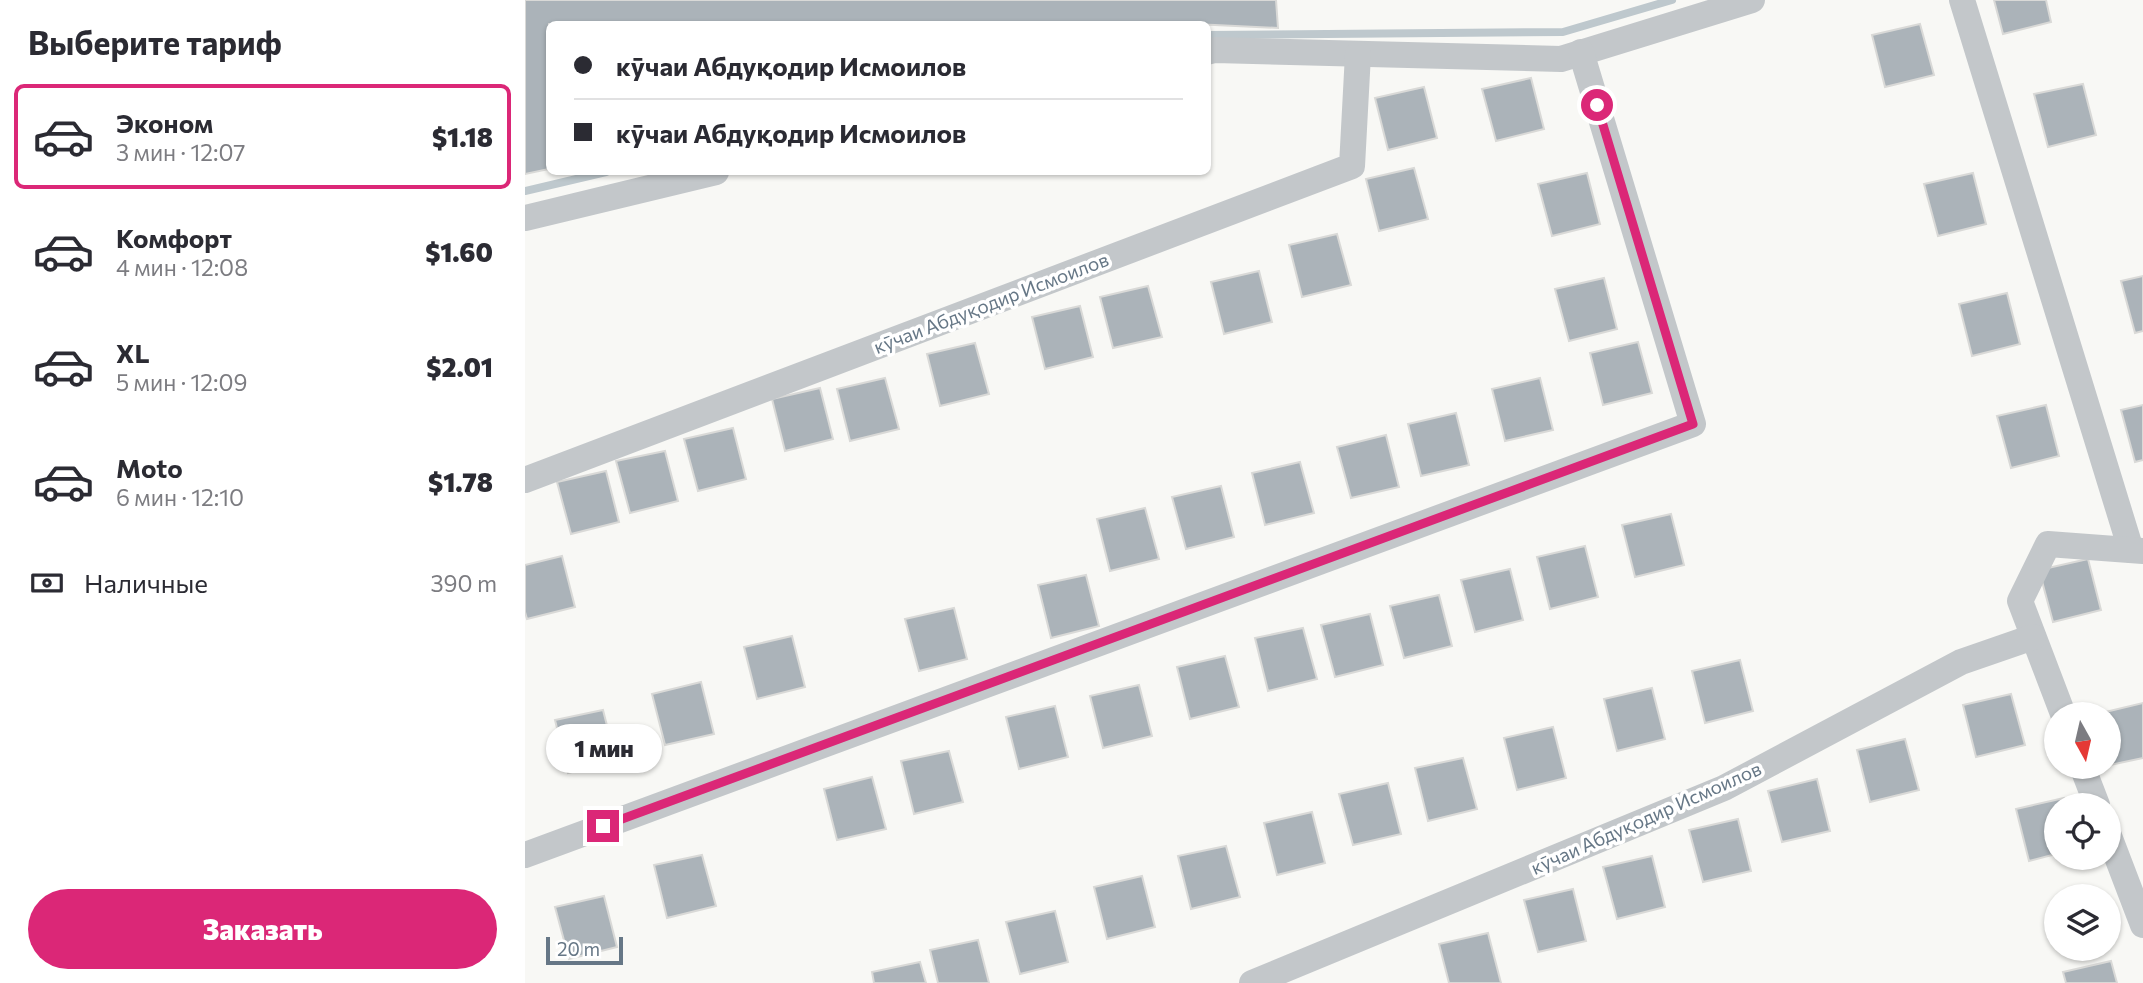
<!DOCTYPE html>
<html lang="ru">
<head>
<meta charset="utf-8">
<style>
  :root { --surface:#fff; --page:#f7f7f7; --text:#2b2b33; --muted:#7c7c81; --line:#e1e1e2; --accent:#db2777 }
  body { margin:0; font-family:Commissioner,sans-serif; background:var(--page); color:var(--text); height:100vh; display:flex; flex-direction:column; font-size:26px; white-space:nowrap }
  * { box-sizing:border-box; margin:0 }
  p { font-size:23px; color:var(--muted) }
  .icon { flex:none; width:38px; height:38px; fill:none; stroke:currentColor; stroke-width:2; stroke-linecap:round; stroke-linejoin:round }
  .map { position:relative; flex:1; overflow:hidden }
  .sheet { display:flex; flex-direction:column; background:var(--surface); width:525px }
  .sheet>* { flex:none }
  .top-card { position:absolute; left:21px; top:21px; width:665px; height:154px; border-radius:10px; box-shadow:0 2px 5px #0004; display:grid; align-content:center; height:154px; padding:0 28px; background:var(--surface) }
  .needle { width:46px; rotate:172deg }
  .controls { position:absolute; left:1519px; top:702px; display:grid; gap:14px }
  .controls a { display:grid; place-items:center; width:77px; height:77px; border-radius:50%; background:var(--surface); box-shadow:0 2px 5px #0004; font-size:35px }
  .scale { position:absolute; left:21px; bottom:18px; width:77px; box-sizing:border-box; padding-left:7px; border:4px solid #667786; border-top:0; font-size:19px; line-height:24px; white-space:nowrap; color:#667786; -webkit-text-stroke:5px #fff; paint-order:stroke }
  .end { position:absolute; width:32px; height:32px; margin:-16px; border:9px solid #db2777; background:#fff; box-shadow:0 0 0 4px #fff }
  .from { border-radius:50% }
  .bubble { position:absolute; height:49px; border-radius:24px; background:var(--surface); box-shadow:0 2px 5px #0004; font-size:23px; font-weight:800; line-height:49px; text-align:center }
  .top-card b { display:flex; align-items:center; gap:24px; height:66px; font-size:26px }
  .top-card b+b { border-top:2px solid var(--line) }
  .top-card i { width:18px; height:18px; background:var(--text) }
  ul { padding:0; list-style:none }
  li { display:flex; align-items:center; gap:21px; height:105px; margin:0 14px 10px; padding:0 14px; border:4px solid transparent; border-radius:10px }
  li div { flex:1 }
  li b { display:block; font-size:26px }
  li em { font-style:normal; font-weight:800 }
  li.on { border-color:var(--accent) }
  li>.icon { width:63px; height:63px; stroke-width:1.5 }
  h2 { padding:0 28px; font-size:32px; line-height:84px }
  .pay { display:flex; align-items:center; gap:18px; height:77px; padding:0 28px; font-size:26px }
  .pay p { margin-inline-start:auto }
  .action { display:flex; gap:14px; margin-top:auto; padding:14px 28px }
  .action a { flex:1; height:80px; border-radius:42px; background:var(--accent); color:#fff; font-size:28px; font-weight:800; line-height:80px; text-align:center }
  main { display:flex; flex:1; min-height:0 }
  .map>svg:first-child { display:block }
  .lines { fill:none; stroke-linecap:round; stroke-linejoin:round }
  .stream { stroke:#bec8cd; stroke-width:8 }
  .building { fill:#abb3b9; stroke:#d9d9d7; stroke-width:2 }
  .minor { stroke:#c3c7ca; stroke-width:26 }
  .route { stroke:#db2777; stroke-width:9 }
  .labels { text-anchor:middle; stroke-width:7; stroke-linejoin:round; paint-order:stroke }
  .street-label { font-size:19px; fill:#667786; stroke:#fff }
</style>
</head>
<body>
<main>
<section class="sheet">
<h2>Выберите тариф</h2>
<ul>
<li class="on"><svg class="icon" aria-label="car" viewBox="0 0 24 24"><path d="M5 17H2v-5l4-1 3-4h7l3 4 3 1v5h-3M9 17h6M6 11h13"/><circle cx="7" cy="17" r="2"/><circle cx="17" cy="17" r="2"/></svg><div><b>Эконом</b><p>3 мин · 12:07</p></div><em>$1.18</em></li>
<li><svg class="icon" aria-label="car" viewBox="0 0 24 24"><path d="M5 17H2v-5l4-1 3-4h7l3 4 3 1v5h-3M9 17h6M6 11h13"/><circle cx="7" cy="17" r="2"/><circle cx="17" cy="17" r="2"/></svg><div><b>Комфорт</b><p>4 мин · 12:08</p></div><em>$1.60</em></li>
<li><svg class="icon" aria-label="car" viewBox="0 0 24 24"><path d="M5 17H2v-5l4-1 3-4h7l3 4 3 1v5h-3M9 17h6M6 11h13"/><circle cx="7" cy="17" r="2"/><circle cx="17" cy="17" r="2"/></svg><div><b>XL</b><p>5 мин · 12:09</p></div><em>$2.01</em></li>
<li><svg class="icon" aria-label="car" viewBox="0 0 24 24"><path d="M5 17H2v-5l4-1 3-4h7l3 4 3 1v5h-3M9 17h6M6 11h13"/><circle cx="7" cy="17" r="2"/><circle cx="17" cy="17" r="2"/></svg><div><b>Moto</b><p>6 мин · 12:10</p></div><em>$1.78</em></li>
</ul>
<div class="pay"><svg class="icon" aria-label="cash" viewBox="0 0 24 24"><path d="M3 7h18v10H3z"/><circle cx="12" cy="12" r="2"/></svg>Наличные<p>390 m</p></div>
<div class="action"><a>Заказать</a></div>
</section>
<div class="map">
<svg width="1618" height="983" viewBox="0 0 1618 983">
  <rect width="100%" height="100%" fill="#f8f8f5"/>
  <g class="lines">
    <!-- stream -->
    <g class="stream">
      <polyline points="682,35 1038,32 1147,0"/>
      <polyline points="0,191 81,172"/>
    </g>
  </g>
  <!-- building -->
  <g class="building">
    <polygon points="0,0 751,0 753,28 669,24 24,24 24,169 0,174"/>
    <polygon points="1469,0 1521,0 1526,22 1478,34"/>
    <polygon points="1395,24 1409,75 1360,87 1347,35"/>
    <polygon points="1006,78 1019,129 971,141 957,89"/>
    <polygon points="1558,84 1571,135 1523,147 1509,94"/>
    <polygon points="899,87 912,138 863,150 850,98"/>
    <polygon points="889,168 903,219 854,231 841,179"/>
    <polygon points="1062,173 1075,224 1027,236 1013,184"/>
    <polygon points="1448,173 1461,224 1413,236 1399,184"/>
    <polygon points="812,234 826,285 777,297 764,245"/>
    <polygon points="734,271 747,322 699,334 686,282"/>
    <polygon points="1618,276 1618,331 1610,333 1596,281"/>
    <polygon points="1079,278 1092,329 1044,341 1030,289"/>
    <polygon points="623,286 637,337 588,348 575,297"/>
    <polygon points="1482,293 1495,344 1447,356 1434,304"/>
    <polygon points="555,306 568,357 520,369 507,317"/>
    <polygon points="1113,342 1127,393 1078,405 1065,353"/>
    <polygon points="450,343 464,394 415,406 402,354"/>
    <polygon points="360,378 374,429 325,441 312,389"/>
    <polygon points="1015,378 1028,430 980,441 967,389"/>
    <polygon points="295,388 308,439 260,451 247,399"/>
    <polygon points="1521,405 1534,456 1486,468 1472,416"/>
    <polygon points="1618,405 1618,460 1610,462 1596,410"/>
    <polygon points="931,413 944,465 896,476 883,424"/>
    <polygon points="208,428 221,479 173,491 159,439"/>
    <polygon points="861,435 874,487 826,498 812,447"/>
    <polygon points="140,451 153,501 105,513 91,461"/>
    <polygon points="775,462 789,513 740,525 727,473"/>
    <polygon points="81,471 94,522 46,534 32,482"/>
    <polygon points="696,486 709,537 661,549 647,497"/>
    <polygon points="620,508 634,559 585,571 572,519"/>
    <polygon points="1146,514 1159,565 1110,577 1097,525"/>
    <polygon points="1060,546 1073,597 1025,609 1012,557"/>
    <polygon points="37,556 50,607 2,619 0,612 0,565"/>
    <polygon points="1563,559 1576,610 1528,622 1514,570"/>
    <polygon points="985,569 998,620 950,632 936,580"/>
    <polygon points="561,575 574,626 526,638 513,585"/>
    <polygon points="914,595 927,646 879,658 865,606"/>
    <polygon points="429,608 442,659 394,671 380,619"/>
    <polygon points="845,614 858,665 810,677 796,625"/>
    <polygon points="778,628 792,679 743,691 730,638"/>
    <polygon points="267,636 280,687 232,699 219,647"/>
    <polygon points="700,656 714,707 665,719 652,667"/>
    <polygon points="1215,660 1228,711 1180,723 1167,671"/>
    <polygon points="176,682 189,734 140,745 127,694"/>
    <polygon points="614,685 627,736 578,748 565,696"/>
    <polygon points="1127,688 1140,739 1092,751 1079,699"/>
    <polygon points="1486,694 1500,745 1451,757 1438,705"/>
    <polygon points="1618,703 1618,758 1585,765 1584,714 1572,714"/>
    <polygon points="530,706 543,757 494,769 481,717"/>
    <polygon points="78,710 91,761 43,773 30,720"/>
    <polygon points="1028,727 1041,778 992,790 979,738"/>
    <polygon points="1380,739 1394,790 1345,802 1332,750"/>
    <polygon points="424,751 438,802 389,814 376,761"/>
    <polygon points="938,758 952,809 903,821 890,768"/>
    <polygon points="347,777 361,829 312,840 299,789"/>
    <polygon points="1292,779 1305,831 1257,842 1243,791"/>
    <polygon points="863,783 876,834 828,845 814,794"/>
    <polygon points="1539,798 1541,805 1531,805 1531,854 1504,861 1491,809"/>
    <polygon points="787,812 800,863 752,875 739,823"/>
    <polygon points="1213,819 1226,871 1178,882 1164,830"/>
    <polygon points="701,846 715,897 666,909 653,856"/>
    <polygon points="177,855 191,906 142,918 129,865"/>
    <polygon points="1127,856 1140,907 1092,919 1078,867"/>
    <polygon points="617,876 630,927 582,939 569,887"/>
    <polygon points="1048,889 1061,941 1013,952 999,900"/>
    <polygon points="79,896 92,947 44,959 30,907"/>
    <polygon points="530,911 543,962 495,974 481,922"/>
    <polygon points="963,933 976,983 924,983 914,944"/>
    <polygon points="453,940 464,983 413,983 405,950"/>
    <polygon points="1586,961 1592,983 1541,983 1538,972"/>
    <polygon points="395,962 401,983 349,983 347,972"/>
  </g>
  <g class="lines">
    <!-- minor -->
    <g class="minor">
      <polyline points="1437,0 1606,550"/>
      <polyline points="682,52 690,50 1036,59 1227,0"/>
      <polyline points="0,218 191,172"/>
      <polyline points="0,480 827,166 833,54"/>
      <polyline points="1538,714 1495,601 1523,544 1618,551"/>
      <polyline points="1557,766 1572,805"/>
      <polyline points="1584,836 1618,925"/>
      <polyline points="0,855 1168,424 1056,52"/>
      <polyline points="727,983 1199,788 1436,662 1508,637"/>
    </g>
  </g>
  <g class="lines">
    <!-- route -->
    <polyline class="route" points="78,826 1168,424 1072,105"/>
  </g>
  <g class="labels">
    <!-- street labels -->
    <g class="street-label">
      <text transform="translate(466 303) rotate(-21)" y="7">кӯчаи Абдуқодир Исмоилов</text>
      <text transform="translate(1121 818) rotate(-24)" y="7">кӯчаи Абдуқодир Исмоилов</text>
    </g>
  </g>
</svg>
<div class="controls">
<a><svg class="needle" viewBox="-14 -14 28 28"><path d="M0-13l5 13h-10z" fill="#e53935"/><path d="M0 13l5-13h-10z" fill="#7c7c81"/></svg></a>
<a><svg class="icon" aria-label="locate" viewBox="0 0 24 24"><circle cx="12" cy="12" r="6"/><path d="M12 2v4M12 18v4M2 12h4M18 12h4"/></svg></a>
<a><svg class="icon" aria-label="layers" viewBox="0 0 24 24"><path d="M12 4l9 5-9 5-9-5zM3 14l9 5 9-5"/></svg></a>
</div>
<div class="scale">20 m</div>
<i class="end from" style="left:1072px;top:105px"></i>
<i class="end" style="left:78px;top:826px"></i>
<div class="bubble" style="left:21px;top:724px;width:116px">1 мин</div>
<div class="top-card">
<b><i class="from"></i>кӯчаи Абдуқодир Исмоилов</b>
<b><i></i>кӯчаи Абдуқодир Исмоилов</b>
</div>
</div>
</main>
</body>
</html>
